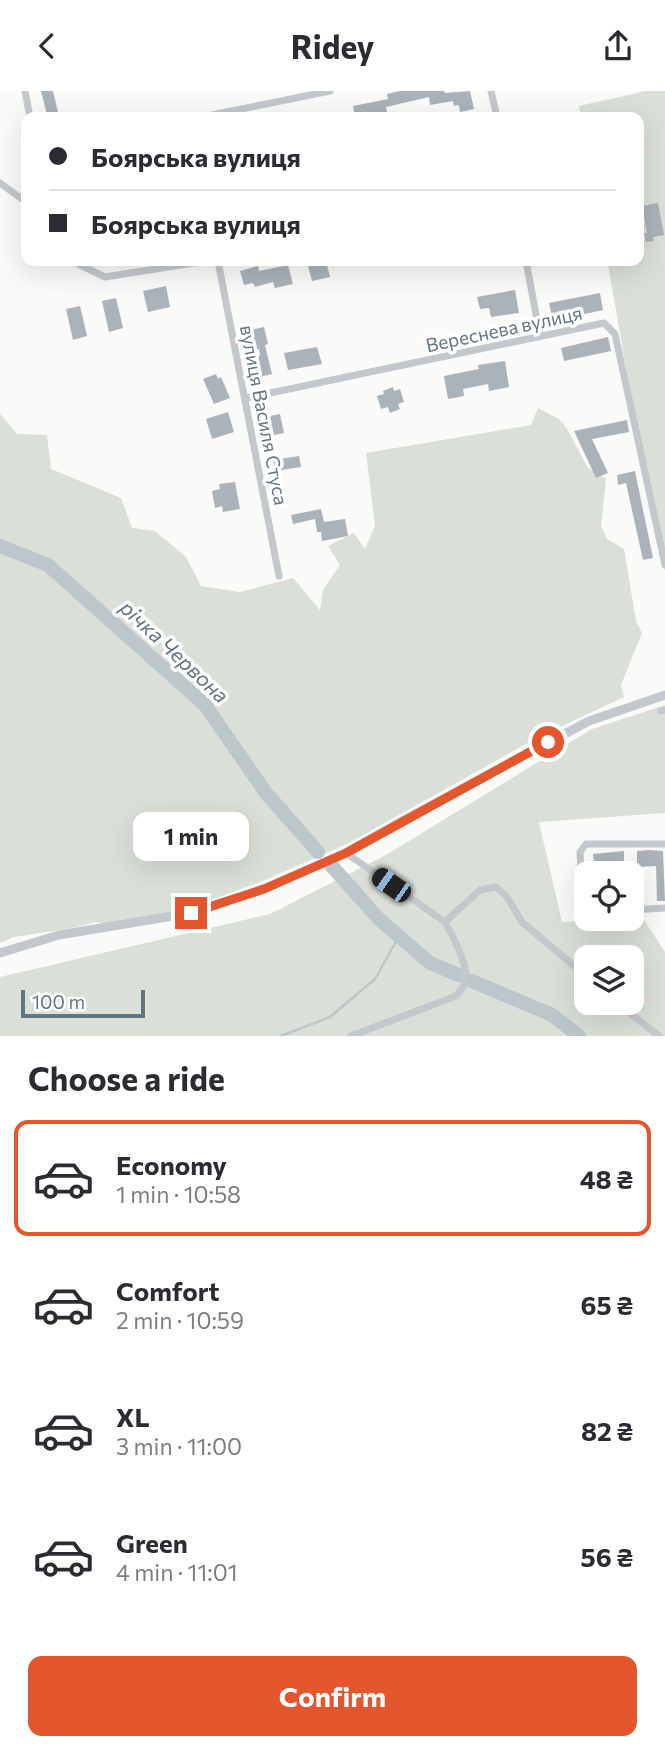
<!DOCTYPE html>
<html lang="en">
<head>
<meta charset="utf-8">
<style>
  :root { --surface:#fff; --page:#f7f7f7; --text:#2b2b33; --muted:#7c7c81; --line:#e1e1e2; --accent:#e4572e }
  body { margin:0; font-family:Commissioner,sans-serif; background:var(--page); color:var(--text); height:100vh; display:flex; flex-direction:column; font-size:26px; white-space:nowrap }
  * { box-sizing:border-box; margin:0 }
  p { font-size:23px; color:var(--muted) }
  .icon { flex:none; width:38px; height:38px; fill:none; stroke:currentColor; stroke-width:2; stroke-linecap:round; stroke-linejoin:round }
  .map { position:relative; height:945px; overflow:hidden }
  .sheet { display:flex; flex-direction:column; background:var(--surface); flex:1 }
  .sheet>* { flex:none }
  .top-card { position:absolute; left:21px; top:21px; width:623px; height:154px; border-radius:14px; box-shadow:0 7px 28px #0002; display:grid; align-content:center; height:154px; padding:0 28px; background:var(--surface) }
  .controls { position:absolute; left:574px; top:770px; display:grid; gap:14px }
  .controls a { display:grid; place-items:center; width:70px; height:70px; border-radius:14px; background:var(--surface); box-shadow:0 7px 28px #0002; font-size:35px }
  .scale { position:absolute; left:21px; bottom:18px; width:124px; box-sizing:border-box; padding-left:7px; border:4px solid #657683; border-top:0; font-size:19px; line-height:24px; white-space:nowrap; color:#657683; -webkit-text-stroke:5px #fff; paint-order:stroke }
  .end { position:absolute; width:32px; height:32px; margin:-16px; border:9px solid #e4572e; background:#fff; box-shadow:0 0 0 4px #fff }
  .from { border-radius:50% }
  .bubble { position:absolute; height:49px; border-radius:14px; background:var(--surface); box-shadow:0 7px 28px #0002; font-size:23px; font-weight:700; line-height:49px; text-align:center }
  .car { position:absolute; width:21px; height:42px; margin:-21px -10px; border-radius:9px; box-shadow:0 0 5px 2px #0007; background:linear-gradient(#222 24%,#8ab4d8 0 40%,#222 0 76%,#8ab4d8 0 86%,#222 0) }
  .top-card b { display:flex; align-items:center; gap:24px; height:66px; font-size:26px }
  .top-card b+b { border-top:2px solid var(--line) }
  .top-card i { width:18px; height:18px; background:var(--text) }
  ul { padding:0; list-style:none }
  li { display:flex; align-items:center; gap:21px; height:116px; margin:0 14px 10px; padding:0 14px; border:4px solid transparent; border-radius:14px }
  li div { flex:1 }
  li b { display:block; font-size:26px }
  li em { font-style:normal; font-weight:700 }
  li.current { border-color:var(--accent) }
  li>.icon { width:63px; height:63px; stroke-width:1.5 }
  h2 { padding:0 28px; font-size:32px; line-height:84px }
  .action { display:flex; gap:14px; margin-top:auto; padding:14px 28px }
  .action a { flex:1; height:80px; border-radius:14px; background:var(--accent); color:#fff; font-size:28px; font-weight:700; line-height:80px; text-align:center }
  header { display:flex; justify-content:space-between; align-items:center; height:91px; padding:0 28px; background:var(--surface); font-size:32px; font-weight:700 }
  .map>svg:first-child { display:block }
  .green { fill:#dadfd7; fill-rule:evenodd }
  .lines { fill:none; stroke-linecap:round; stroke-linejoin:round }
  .stream { stroke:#bbc7cb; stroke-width:2.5 }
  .river { stroke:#bbc7cb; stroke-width:14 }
  .building { fill:#aab3b9 }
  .minor { stroke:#c3c8cc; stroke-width:7 }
  .tertiary { stroke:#c3c8cc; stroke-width:9 }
  .route { stroke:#e4572e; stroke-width:9 }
  .labels { text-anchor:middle; stroke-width:7; stroke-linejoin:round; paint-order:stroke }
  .street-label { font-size:19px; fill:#657683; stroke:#fff }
  .water-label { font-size:21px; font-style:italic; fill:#60757c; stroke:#fff }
</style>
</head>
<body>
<header><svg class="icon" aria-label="back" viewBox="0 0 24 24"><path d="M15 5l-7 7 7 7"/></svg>Ridey<svg class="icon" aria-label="share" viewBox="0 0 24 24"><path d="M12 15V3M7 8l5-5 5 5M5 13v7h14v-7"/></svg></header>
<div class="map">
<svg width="665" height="945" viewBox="0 0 665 945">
  <rect width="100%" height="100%" fill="#fafaf8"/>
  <!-- green -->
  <g class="green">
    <polygon points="646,0 665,0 665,480 657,453 608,174 611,173 610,170 639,170 639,26 581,26 579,15"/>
    <polygon points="538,317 559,328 567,338 588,377 606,388 601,435 607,448 624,458 636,530 642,542 621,594 624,606 535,648 349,752 263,790 189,817 118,834 95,831 72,837 14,846 0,852 0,323 17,343 47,344 51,378 121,407 132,437 155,440 186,466 201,495 240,501 293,487 320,519 323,499 340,474 328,455 354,442 365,458 375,435 366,362 531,334"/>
    <path d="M665,614V722L539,731L562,831L642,826L665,861V945H0V886L270,823L386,764L592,638ZM586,866H632V912H586Z"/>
  </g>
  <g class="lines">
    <!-- stream -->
    <polyline class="stream" points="281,945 330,926 375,888 399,845"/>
    <!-- river -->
    <g class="river">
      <polyline points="0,455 48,474 205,614 266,702 318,761"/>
      <polyline points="329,772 379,828 430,872 459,884"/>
      <polyline points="472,890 552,924 579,945"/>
    </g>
  </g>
  <!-- building -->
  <g class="building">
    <polygon points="41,0 53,0 58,21 47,24"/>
    <polygon points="400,0 444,0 445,2 470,0 474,18 460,21 459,14 454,15 453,10 430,14 429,6 386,16 388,26 355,26 353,15 388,8 387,3"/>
    <polygon points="658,112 664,144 653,146 654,150 646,151 644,142 647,142 642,115"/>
    <polygon points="326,170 330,186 312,190 307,171"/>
    <polygon points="288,174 293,193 275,197 273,191 255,196 253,192 244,194 240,180 258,175 259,180"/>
    <polygon points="166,195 170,216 148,221 143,200"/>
    <polygon points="515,199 519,222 491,226 489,217 480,218 477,206"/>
    <polygon points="600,202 603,219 553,230 549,212"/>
    <polygon points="116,207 123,237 109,241 102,210"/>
    <polygon points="80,215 87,245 73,249 66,218"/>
    <polygon points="264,236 268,253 265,254 272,283 259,286 254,269 260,264 259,258 256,259 251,239"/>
    <polygon points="608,246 611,260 564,270 561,257"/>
    <polygon points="317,256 322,273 288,279 284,262"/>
    <polygon points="505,270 509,296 489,300 488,293 463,298 464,305 448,308 444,285 479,278 478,274"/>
    <polygon points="216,283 218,288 221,286 230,307 214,313 203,288"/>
    <polygon points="393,296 394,300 400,298 404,311 398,313 400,318 390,322 388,316 381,318 377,305 384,303 383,300"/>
    <polygon points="228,321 234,341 212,348 206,328"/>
    <polygon points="280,323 284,342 269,345 265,326"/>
    <polygon points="627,329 629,341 592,348 608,382 596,387 574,340"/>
    <polygon points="299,365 301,376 275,380 273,369"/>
    <polygon points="635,380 653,467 643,469 626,392 618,394 617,384"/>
    <polygon points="235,391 240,418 223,421 222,415 215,417 212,400 220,398 219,393"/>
    <polygon points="321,418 324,431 345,428 348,445 322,450 321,441 317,441 315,428 293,433 291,424"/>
    <polygon points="649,759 663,760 665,810 657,810 656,775 637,776 637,760"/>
    <polygon points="624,760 624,770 594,770 593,763"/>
  </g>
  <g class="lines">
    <!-- minor -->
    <g class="minor">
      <polyline points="25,0 30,26"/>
      <polyline points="491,0 497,26"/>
      <polyline points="202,26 330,0"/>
      <polyline points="0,92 26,111"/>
      <polyline points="72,170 105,186 206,170"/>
      <polyline points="218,170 279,485"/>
      <polyline points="526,170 540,245"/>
      <polyline points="246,307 604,232 615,243 665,474"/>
      <polyline points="661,620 665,619"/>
      <path d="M346,762L445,831C452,843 466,871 466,885C466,894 461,899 456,905L351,945"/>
      <polyline points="586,818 583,816 580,761 586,753 665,753"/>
      <polyline points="632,819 665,817"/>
      <polyline points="445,831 480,799 496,796 507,806 522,831 586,885"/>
      <polyline points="617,912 659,945"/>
    </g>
    <!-- tertiary -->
    <polyline class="tertiary" points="0,862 59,844 191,822 264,798 346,762 404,729 589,630 665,604"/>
  </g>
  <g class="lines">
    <!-- route -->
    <polyline class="route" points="191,822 264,798 346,762 548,651"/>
  </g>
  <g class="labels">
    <!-- street labels -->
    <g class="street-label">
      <text transform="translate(504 238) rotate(-12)" y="7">Вереснева вулиця</text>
      <text transform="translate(264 324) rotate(79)" y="7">вулиця Василя Стуса</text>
    </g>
    <!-- water labels -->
    <g class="water-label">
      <text transform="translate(174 561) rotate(43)" y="7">річка Червона</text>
    </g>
  </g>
</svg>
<div class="controls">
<a><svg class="icon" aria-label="locate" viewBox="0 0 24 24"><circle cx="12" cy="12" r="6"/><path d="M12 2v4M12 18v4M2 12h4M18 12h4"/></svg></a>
<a><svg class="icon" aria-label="layers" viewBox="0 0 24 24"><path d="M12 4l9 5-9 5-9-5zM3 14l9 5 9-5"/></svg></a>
</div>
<div class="scale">100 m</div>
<i class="end from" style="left:548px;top:651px"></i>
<i class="end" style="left:191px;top:822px"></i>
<div class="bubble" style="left:133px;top:721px;width:116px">1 min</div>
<i class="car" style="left:391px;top:794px;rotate:305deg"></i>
<div class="top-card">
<b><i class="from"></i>Боярська вулиця</b>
<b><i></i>Боярська вулиця</b>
</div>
</div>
<section class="sheet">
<h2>Choose a ride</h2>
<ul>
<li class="current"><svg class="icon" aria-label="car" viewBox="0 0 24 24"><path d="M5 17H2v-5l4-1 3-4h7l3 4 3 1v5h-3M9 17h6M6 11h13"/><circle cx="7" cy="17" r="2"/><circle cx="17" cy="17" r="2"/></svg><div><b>Economy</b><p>1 min · 10:58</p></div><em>48 ₴</em></li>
<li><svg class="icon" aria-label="car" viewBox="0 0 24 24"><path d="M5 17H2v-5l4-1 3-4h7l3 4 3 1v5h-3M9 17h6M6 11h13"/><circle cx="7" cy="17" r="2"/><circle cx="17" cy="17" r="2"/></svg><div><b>Comfort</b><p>2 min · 10:59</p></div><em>65 ₴</em></li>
<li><svg class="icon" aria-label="car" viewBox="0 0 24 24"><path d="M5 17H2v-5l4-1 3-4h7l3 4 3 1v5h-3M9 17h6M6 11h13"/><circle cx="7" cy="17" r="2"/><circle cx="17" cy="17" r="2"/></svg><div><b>XL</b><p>3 min · 11:00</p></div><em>82 ₴</em></li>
<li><svg class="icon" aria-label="car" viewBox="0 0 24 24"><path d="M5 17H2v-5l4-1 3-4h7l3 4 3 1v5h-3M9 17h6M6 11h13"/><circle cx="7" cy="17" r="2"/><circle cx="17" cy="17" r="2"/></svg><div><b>Green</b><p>4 min · 11:01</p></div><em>56 ₴</em></li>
</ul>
<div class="action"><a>Confirm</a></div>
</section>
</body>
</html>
